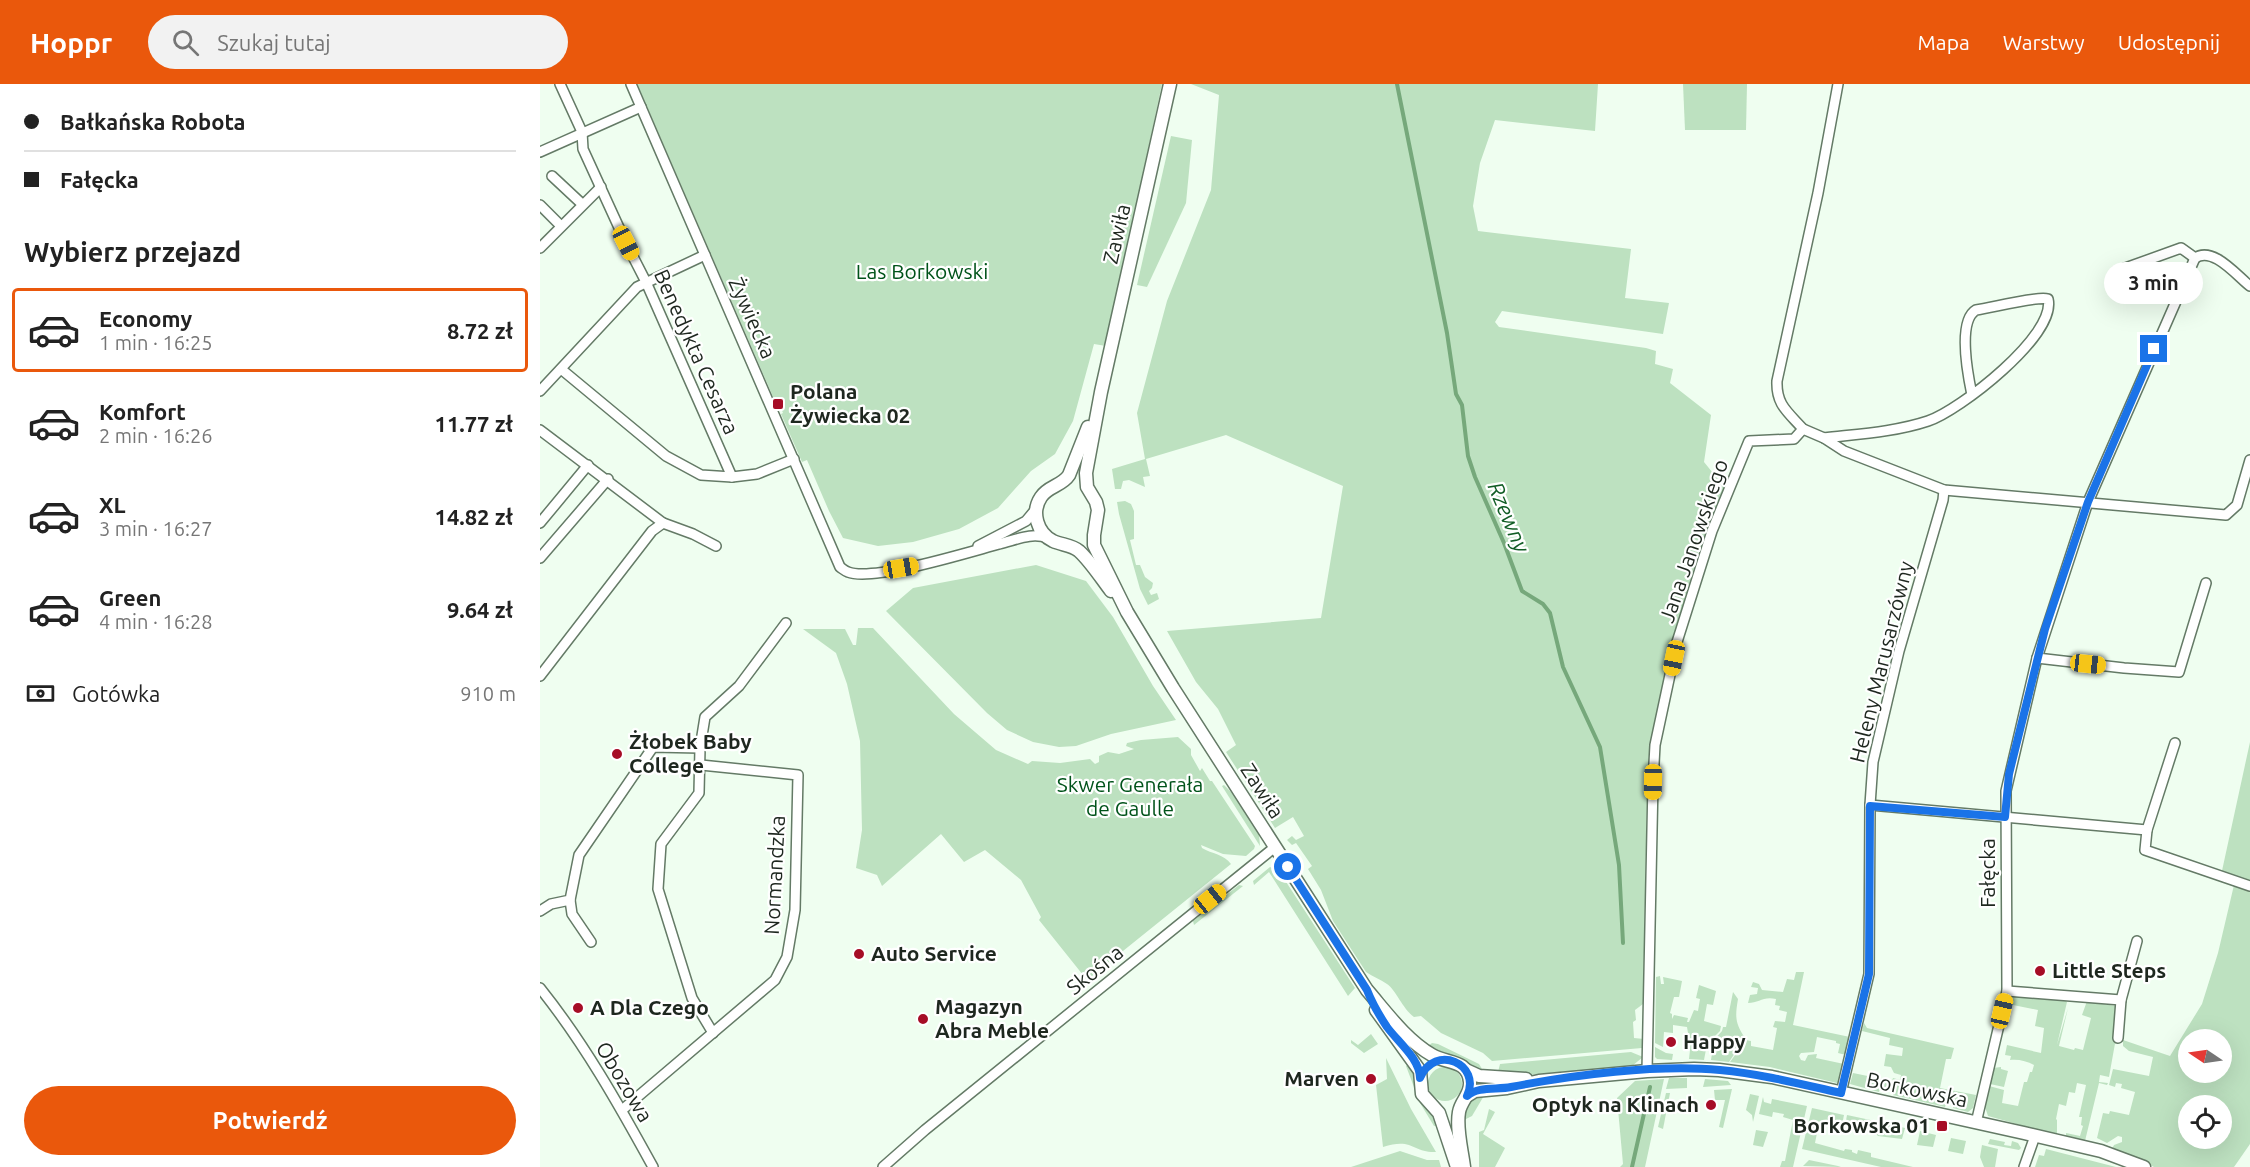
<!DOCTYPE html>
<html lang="pl">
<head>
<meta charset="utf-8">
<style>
  :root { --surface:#fff; --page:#f2f2f2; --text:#222; --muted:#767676; --line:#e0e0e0; --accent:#ea580c }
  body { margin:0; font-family:Ubuntu,sans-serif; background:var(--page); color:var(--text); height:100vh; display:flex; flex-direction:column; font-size:22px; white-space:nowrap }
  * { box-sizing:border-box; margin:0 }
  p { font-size:20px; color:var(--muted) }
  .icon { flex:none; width:33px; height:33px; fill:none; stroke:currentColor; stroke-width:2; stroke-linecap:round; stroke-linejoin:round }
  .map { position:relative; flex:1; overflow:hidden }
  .drawer { display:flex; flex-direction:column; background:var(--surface); width:540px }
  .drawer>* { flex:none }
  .banner { display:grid; align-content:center; height:132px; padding:0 24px; background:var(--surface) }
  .needle { width:39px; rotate:283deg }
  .tools { position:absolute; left:1638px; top:945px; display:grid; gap:12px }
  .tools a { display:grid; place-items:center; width:54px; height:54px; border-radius:50%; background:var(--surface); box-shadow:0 6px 24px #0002; font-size:30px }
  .end { position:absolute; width:27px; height:27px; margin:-14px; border:8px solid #1a73e8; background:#fff; box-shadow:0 0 0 3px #fff }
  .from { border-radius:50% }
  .bubble { position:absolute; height:42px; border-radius:21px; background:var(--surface); box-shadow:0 6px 24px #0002; font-size:20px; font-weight:600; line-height:42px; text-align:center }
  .car { position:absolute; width:18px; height:36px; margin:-18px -9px; border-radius:8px; box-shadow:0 0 4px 2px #0007; background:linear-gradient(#f5c518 24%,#345 0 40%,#f5c518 0 76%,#345 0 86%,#f5c518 0) }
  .banner b { display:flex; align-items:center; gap:21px; height:57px; font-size:22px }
  .banner b+b { border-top:2px solid var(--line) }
  .banner i { width:15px; height:15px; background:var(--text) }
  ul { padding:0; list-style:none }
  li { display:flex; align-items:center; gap:18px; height:84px; margin:0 12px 9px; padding:0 12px; border:3px solid transparent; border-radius:6px }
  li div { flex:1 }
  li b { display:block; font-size:22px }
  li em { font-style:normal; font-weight:600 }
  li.active { border-color:var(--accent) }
  li>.icon { width:54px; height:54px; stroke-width:1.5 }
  h2 { padding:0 24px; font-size:27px; line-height:72px }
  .pay { display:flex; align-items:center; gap:15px; height:66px; padding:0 24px; font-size:22px }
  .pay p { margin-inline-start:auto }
  .button { display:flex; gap:12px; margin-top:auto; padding:12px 24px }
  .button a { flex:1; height:69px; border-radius:36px; background:var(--accent); color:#fff; font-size:24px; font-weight:600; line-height:69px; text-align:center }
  header { display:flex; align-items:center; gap:36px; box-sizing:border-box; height:84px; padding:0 30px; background:var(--accent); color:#fff }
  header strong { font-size:28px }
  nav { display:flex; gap:33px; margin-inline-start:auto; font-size:21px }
  .search { width:420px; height:54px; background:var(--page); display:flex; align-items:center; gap:15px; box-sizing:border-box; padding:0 21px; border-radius:33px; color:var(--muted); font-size:22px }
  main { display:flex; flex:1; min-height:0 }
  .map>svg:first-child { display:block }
  .green { fill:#bde1c0; fill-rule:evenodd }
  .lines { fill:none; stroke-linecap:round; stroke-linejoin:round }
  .stream { stroke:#76a87b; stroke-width:4 }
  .minor-casing { stroke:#647a66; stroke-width:12 }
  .tertiary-casing { stroke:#647a66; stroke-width:15 }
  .minor { stroke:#fff; stroke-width:9 }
  .tertiary { stroke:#fff; stroke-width:12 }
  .route { stroke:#1a73e8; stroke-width:8 }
  .poi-dot { fill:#a60d26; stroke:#fff; stroke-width:2 }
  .labels { text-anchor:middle; stroke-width:4.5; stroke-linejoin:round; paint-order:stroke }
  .street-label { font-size:21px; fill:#1e271f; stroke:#fff }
  .park-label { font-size:21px; fill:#00531a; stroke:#fff }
  .poi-label { font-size:21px; font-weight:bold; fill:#1e271f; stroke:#fff; text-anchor:start }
  .water-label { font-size:22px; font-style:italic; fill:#115d25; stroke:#fff }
</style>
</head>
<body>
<header>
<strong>Hoppr</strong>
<div class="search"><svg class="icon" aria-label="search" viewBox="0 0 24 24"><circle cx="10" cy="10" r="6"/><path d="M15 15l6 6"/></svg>Szukaj tutaj</div>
<nav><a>Mapa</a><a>Warstwy</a><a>Udostępnij</a></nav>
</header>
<main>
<section class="drawer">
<div class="banner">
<b><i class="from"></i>Bałkańska Robota</b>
<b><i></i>Fałęcka</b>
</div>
<h2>Wybierz przejazd</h2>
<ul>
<li class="active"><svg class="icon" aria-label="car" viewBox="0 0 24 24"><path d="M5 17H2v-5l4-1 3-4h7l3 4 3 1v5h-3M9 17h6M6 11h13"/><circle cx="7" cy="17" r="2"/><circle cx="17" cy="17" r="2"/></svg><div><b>Economy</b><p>1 min · 16:25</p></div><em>8.72 zł</em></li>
<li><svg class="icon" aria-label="car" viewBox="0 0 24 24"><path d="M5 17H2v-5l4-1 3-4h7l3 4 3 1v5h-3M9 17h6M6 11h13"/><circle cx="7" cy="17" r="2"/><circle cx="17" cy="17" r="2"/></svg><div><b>Komfort</b><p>2 min · 16:26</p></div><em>11.77 zł</em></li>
<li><svg class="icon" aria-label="car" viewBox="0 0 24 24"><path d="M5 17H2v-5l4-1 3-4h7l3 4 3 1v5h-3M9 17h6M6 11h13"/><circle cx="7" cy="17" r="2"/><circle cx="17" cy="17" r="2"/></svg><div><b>XL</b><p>3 min · 16:27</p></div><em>14.82 zł</em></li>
<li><svg class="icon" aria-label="car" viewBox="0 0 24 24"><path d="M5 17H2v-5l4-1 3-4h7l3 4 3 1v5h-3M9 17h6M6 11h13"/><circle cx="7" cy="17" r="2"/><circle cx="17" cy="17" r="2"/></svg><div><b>Green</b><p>4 min · 16:28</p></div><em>9.64 zł</em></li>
</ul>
<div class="pay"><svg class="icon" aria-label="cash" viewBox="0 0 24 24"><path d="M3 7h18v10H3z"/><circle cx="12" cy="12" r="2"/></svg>Gotówka<p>910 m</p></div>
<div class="button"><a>Potwierdź</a></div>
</section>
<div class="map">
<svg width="1710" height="1083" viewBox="0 0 1710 1083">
  <rect width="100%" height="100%" fill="#effef0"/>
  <!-- green -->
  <g class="green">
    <polygon points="97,0 622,0 566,262 554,260 533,337 515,370 491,387 458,424 419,445 373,458 338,462 303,454 289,427 267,376 262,378 241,330 243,329 237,315 234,315"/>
    <path d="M651,0H1058L1055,47L955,36L940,79L933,122L938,147L1091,165L1085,214L1129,219L1123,250L962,227L955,238L959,243L1106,264L1116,267L1115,280L1133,285L1130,299L1171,331L1164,378L1185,404L1159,466L1132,562L1113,646L1107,711L1103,920L1095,926L1096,936L1093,938L1094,954L1104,955L1105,962L1102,964L952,977L943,969L901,949L881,932L874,933C862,924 856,906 847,900C840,895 833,893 826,888L793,837L781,806L768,785L772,782L756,759L752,761L747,756L752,752L756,756L764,752L753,733L735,744L686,668L696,661L678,625L656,598L627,547L781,534L803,402L686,351L606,375L610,392L603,393L605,403L589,396L583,397L581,405H575L572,385L605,375L597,329L627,217L671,106L679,11Z"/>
    <polygon points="1143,0 1207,0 1206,46 1145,46"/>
    <polygon points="631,52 652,56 646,119 607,203 597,201"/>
    <polygon points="585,417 591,420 594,427 594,455 590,456 596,481 600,481 605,493 613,499 612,504 609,507 611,511 617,509 619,515 608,521 600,505 579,430 577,418"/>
    <polygon points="496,481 546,497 573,533 613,602 636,636 571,650 536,662 519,663 493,658 467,646 447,629 346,527 373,504"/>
    <path d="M318,544H333L414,630L456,666L488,680L492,677L520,679L550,675L555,680L559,678V672L568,668L579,670L594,665L586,662L587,659L601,656L638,653L651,665V671L660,687L662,684L670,697H672L715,762L714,765L706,772L683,770L661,761L662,764C672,770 684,770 691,780L547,896L499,836L501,833L481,796L445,766L424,778L401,750L342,802L337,791L316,784L322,746L320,657L307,600L296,569L263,545H305L313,561H316Z"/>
    <path d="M1710,658V1060L1694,1083H1614L1594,1072L1572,1065L1574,1061L1582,1058V1053L1578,1052L1567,1059L1557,1054L1563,1029L1569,1030L1570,1027L1589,1031L1595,1008L1581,1004L1582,1000L1576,999L1575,1003L1569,1001L1573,985L1609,992L1613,973L1589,967L1583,962V956L1630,972L1662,920L1678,869L1694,801L1680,796ZM1648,956H1682V988H1648ZM1648,1022H1682V1054H1648Z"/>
    <polygon points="684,701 692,709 719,750 720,762 682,702"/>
    <polygon points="730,783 739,787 815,904 808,912 729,788 714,801 713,797"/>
    <polygon points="699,801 703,802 654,841 653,837"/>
    <path d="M1256,888H1264L1253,941L1310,953L1306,971L1298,969L1300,960L1296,959V957L1277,953L1274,968L1261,969L1259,972L1261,976L1265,977L1268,971L1277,970L1276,974L1304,980L1300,997L1297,999L1230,983L1190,978L1206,956L1211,957V962L1233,966L1237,944L1233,943L1235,937L1245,938L1247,928L1239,926L1240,922L1235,921L1236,915C1223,912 1219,919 1208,919L1210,911L1217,910L1218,904L1211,903L1213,898L1219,900L1222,906L1243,908L1247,895L1254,896Z"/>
    <polygon points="1120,892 1121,900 1124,900 1123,893 1142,897 1139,913 1134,913 1130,929 1132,930 1132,935 1134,931 1148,934 1147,938 1149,938 1154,926 1158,927 1160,915 1156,914 1159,901 1176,907 1173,921 1167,920 1164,937 1181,942 1180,947 1172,955 1168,955 1164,976 1149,975 1151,957 1147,956 1149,955 1147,943 1133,941 1133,949 1124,948 1123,963 1115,959 1116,893"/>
    <path d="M1193,908L1198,915C1195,933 1195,939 1205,954L1189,978L1171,976L1174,956L1182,947L1183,943H1186Z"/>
    <path d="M1476,912L1525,916L1527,918L1517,961L1528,924L1519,962L1534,966L1535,964L1543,966L1551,934L1542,931L1547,917L1575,922L1573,953L1576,954L1569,993L1560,991L1559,998L1568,999L1567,1001L1559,999L1545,1057L1526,1052V1049L1540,1052L1543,1042L1541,1041L1542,1033H1539L1546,1001L1537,999L1535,1009L1529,1008L1526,1022L1519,1020L1516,1035L1517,1036V1051L1448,1032L1445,1023L1449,1002L1464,1006L1462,1019L1478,1022L1484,998H1487L1490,988H1492L1494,981C1487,977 1478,975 1470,976L1471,972L1465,971L1467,961L1501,969L1504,944L1495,942L1498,926L1468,920L1472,914Z"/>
    <polygon points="1324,939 1327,944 1414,964 1411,975 1406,975 1400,1004 1436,1011 1433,1024 1428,1028 1413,1024 1415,1015 1408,1013 1405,1023 1353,1011 1353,1007 1340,1004 1339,1008 1310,1000 1313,989 1352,997 1353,994 1360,996 1361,991 1354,989 1351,983 1344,982 1346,970 1362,972 1363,964 1349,961 1350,954 1322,947"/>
    <polygon points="831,950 838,960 824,969 811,959 811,956 818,961"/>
    <polygon points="892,959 898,960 939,980 944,988 933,985 916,973 899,969 887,963"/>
    <polygon points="1115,963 1126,969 1133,970 1132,976 1117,975 1115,973"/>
    <polygon points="1091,968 1103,973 1092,982 985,991 958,988 960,980"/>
    <path d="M846,974L871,1025L896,1068C873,1069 873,1053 843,1063L836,1001L847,995Z"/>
    <polygon points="870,978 900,1041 894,1042 880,1019 866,982"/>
    <polygon points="1461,983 1461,985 1468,987 1464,1003 1450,1000 1453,984"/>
    <circle cx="905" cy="1000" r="17"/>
    <polygon points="1129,994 1147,994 1147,1004 1126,1005"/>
    <polygon points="1124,995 1105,1083 1080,1083 1083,1080 1077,1014 1095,997"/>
    <polygon points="1165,995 1188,997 1191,1001 1163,1003"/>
    <polygon points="1192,1005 1183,1044 1179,1043 1185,1016 1175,1016 1174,1006"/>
    <polygon points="1126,1009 1130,1009 1123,1045 1118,1043"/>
    <path d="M945,1010L932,1032L922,1037C926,1021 929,1016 945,1010Z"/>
    <polygon points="1210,1010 1219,1012 1213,1038 1212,1031 1206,1026"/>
    <polygon points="1223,1013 1224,1018 1231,1020 1232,1015 1267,1022 1253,1083 1240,1083 1242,1077 1245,1077 1253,1036 1243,1033 1244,1030 1233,1028 1232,1033 1219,1030"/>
    <polygon points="1272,1024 1304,1031 1302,1041 1276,1038 1274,1048 1277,1049 1275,1059 1304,1067 1305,1065 1312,1066 1312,1068 1317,1070 1318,1066 1331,1069 1331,1073 1373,1083 1341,1083 1262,1065"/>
    <polygon points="949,1025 955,1028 943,1050 965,1064 955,1083 939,1083 939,1048 944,1046"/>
    <polygon points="1307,1031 1335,1037 1332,1049 1310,1045 1311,1043 1305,1042"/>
    <polygon points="1339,1038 1365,1044 1362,1055 1338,1052 1336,1050"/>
    <polygon points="1216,1046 1228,1048 1223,1063 1213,1061"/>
    <polygon points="1380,1047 1396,1051 1393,1063 1377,1061"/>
    <polygon points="1411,1054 1426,1057 1423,1070 1408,1067"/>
    <polygon points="1450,1055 1465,1058 1464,1061 1471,1062 1472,1057 1478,1059 1481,1064 1479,1066 1448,1060"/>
    <polygon points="1442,1061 1458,1065 1455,1083 1444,1083 1440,1073"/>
    <polygon points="1506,1065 1576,1083 1495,1083 1499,1071 1504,1072"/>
    <polygon points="860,1067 887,1076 899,1076 901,1083 811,1083"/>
    <polygon points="1269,1076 1298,1082 1301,1083 1263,1082"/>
  </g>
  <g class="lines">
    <!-- stream -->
    <g class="stream">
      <polyline points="857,0 907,249 916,310 922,321 928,372 935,393 964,459 982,507 1003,520 1010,529 1023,583 1060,663 1079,781 1083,859"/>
      <polyline points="1092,1083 1110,1003"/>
    </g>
    <defs>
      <g id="minor">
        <polyline points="20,0 42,48 43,65 81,148"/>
        <path d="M91,0L300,483C303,485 305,487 308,488C333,498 429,468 459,460C476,456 491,448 508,454"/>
        <polyline points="0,68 101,23"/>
        <polyline points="12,92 42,120"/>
        <polyline points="0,121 21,142"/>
        <polyline points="86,159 106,198 192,393"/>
        <polyline points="0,164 61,103"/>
        <path d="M1577,187L1641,164L1655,174C1673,162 1696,191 1710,202"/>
        <polyline points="21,285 126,372 161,391 192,393 217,390 254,375"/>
        <polyline points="0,307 97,203 165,171"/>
        <polyline points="1263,345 1284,354 1304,367 1404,406 1686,431 1697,421 1710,376"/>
        <polyline points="0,346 123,439 153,450 176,462"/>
        <path d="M1284,354C1318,350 1355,348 1388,337C1419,327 1517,251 1508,215C1497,212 1451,224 1436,226C1417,237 1428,292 1432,311"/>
        <polyline points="0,439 48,381"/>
        <polyline points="438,462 486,437 496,425"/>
        <polyline points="0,474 68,395"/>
        <polyline points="1497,574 1584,584 1639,588 1666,499"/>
        <polyline points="0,592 112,447 123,439"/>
        <polyline points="1330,721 1607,746 1635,659"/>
        <polyline points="1607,746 1605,766 1710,802"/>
        <polyline points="30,816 32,830 51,858"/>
        <polyline points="0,827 11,820 30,816 39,771 113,663 160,664"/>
        <path d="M0,904C44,959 79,1021 113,1083"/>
        <polyline points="1467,907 1581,916"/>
        <polyline points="173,949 152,914 118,805 121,760 159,709 160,664 165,633 199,602 246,539"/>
        <polyline points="1578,954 1581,916 1597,857"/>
        <path d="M1107,987L1113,698L1115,661L1137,558L1172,447L1209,357L1254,355L1263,345C1248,328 1236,321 1237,297L1278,109L1298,0"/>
        <polyline points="1301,1009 1329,890 1330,721 1333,678 1359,567 1403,416 1404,406"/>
        <polyline points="82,1026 235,896 247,873 255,826 258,691 161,681"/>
        <polyline points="1436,1039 1467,907 1466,707 1497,574 1548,418 1655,174"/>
        <polyline points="343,1083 385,1046 735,763"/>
        <polyline points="1484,1083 1495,1052"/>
      </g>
      <g id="tertiary">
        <path d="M630,0L561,308L546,389L547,403L556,418L558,426L554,451V461L587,528L633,604L827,906C846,928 866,956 892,971C907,980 928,975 930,998C931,1011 921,1016 919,1028C916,1045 922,1066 924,1083"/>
        <path d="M548,343L529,391C522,402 508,402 501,413C491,428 497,449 513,457C522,461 532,461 539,467C551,478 561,494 571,507"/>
        <polyline points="836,926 880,987 882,1010 899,1029 917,1083"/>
        <polyline points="926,986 939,992 986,995"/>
        <polyline points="927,1012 935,1007 967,1004 999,997 1107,987 1154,985 1179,986 1232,993 1484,1049 1561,1067 1604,1083"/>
      </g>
    </defs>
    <!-- minor casing -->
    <use href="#minor" class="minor-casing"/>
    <!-- tertiary casing -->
    <use href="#tertiary" class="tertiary-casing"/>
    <!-- minor -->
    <use href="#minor" class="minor"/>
    <!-- tertiary -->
    <use href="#tertiary" class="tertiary"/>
  </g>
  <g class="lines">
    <!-- route -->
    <path class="route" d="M748,783L827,906C832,919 839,931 847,943C858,958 880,975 880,994C895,959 942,980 927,1012C938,1002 957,1006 971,1003C1033,991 1117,980 1180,986C1221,990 1261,1000 1301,1009L1329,890L1330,722L1465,733L1469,690L1505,545L1548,418L1614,265"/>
  </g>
  <!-- markers -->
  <g class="poi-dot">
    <rect x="232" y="314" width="12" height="12" rx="3"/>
    <circle cx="77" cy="670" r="6"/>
    <circle cx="319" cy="870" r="6"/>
    <circle cx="1500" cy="887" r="6"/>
    <circle cx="38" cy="924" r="6"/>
    <circle cx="383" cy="935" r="6"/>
    <circle cx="1131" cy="958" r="6"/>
    <circle cx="831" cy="995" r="6"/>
    <circle cx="1171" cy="1021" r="6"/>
    <rect x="1396" y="1036" width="12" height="12" rx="3"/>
  </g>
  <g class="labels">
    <!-- street labels -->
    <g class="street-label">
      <text transform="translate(577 150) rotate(-77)" y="7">Zawiła</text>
      <text transform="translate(212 234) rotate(66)" y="7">Żywiecka</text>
      <text transform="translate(156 268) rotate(66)" y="7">Benedykta Cesarza</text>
      <text transform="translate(1154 457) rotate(-71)" y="7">Jana Janowskiego</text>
      <text transform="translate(1342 578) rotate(-76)" y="7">Heleny Marusarzówny</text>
      <text transform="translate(722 707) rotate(57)" y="7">Zawiła</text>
      <text transform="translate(1448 789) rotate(-90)" y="7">Fałęcka</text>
      <text transform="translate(235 791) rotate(-87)" y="7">Normandzka</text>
      <text transform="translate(555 886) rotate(-39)" y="7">Skośna</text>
      <text transform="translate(84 998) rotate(59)" y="7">Obozowa</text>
      <text transform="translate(1377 1006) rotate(12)" y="7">Borkowska</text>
    </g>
    <!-- park labels -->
    <g class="park-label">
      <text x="382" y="195">Las Borkowski</text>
      <text x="590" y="708">Skwer Generała<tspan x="590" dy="24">de Gaulle</tspan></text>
    </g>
    <!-- poi labels -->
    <g class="poi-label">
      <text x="250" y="315">Polana<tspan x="250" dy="24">Żywiecka 02</tspan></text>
      <text x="89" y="665">Żłobek Baby<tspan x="89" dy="24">College</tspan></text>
      <text x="331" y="877">Auto Service</text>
      <text x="1512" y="894">Little Steps</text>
      <text x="395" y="930">Magazyn<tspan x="395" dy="24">Abra Meble</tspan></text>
      <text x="50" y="931">A Dla Czego</text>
      <text x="1143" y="965">Happy</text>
      <text x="819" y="1002" text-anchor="end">Marven</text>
      <text x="1159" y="1028" text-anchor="end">Optyk na Klinach</text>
      <text x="1390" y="1049" text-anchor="end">Borkowska 01</text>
    </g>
    <!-- water labels -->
    <g class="water-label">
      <text transform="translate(969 433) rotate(67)" y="8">Rzewny</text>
    </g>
  </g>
</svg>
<div class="tools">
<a><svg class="needle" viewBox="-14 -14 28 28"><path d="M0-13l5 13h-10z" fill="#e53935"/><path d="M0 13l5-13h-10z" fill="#767676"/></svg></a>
<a><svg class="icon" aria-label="locate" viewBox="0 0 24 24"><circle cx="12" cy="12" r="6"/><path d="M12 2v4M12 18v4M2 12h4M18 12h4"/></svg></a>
</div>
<i class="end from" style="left:748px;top:783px"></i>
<i class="end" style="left:1614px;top:265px"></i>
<div class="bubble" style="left:1564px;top:178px;width:99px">3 min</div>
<i class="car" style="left:86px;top:159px;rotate:153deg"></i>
<i class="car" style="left:361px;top:484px;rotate:80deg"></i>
<i class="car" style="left:1134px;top:574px;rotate:192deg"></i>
<i class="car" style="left:1548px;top:580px;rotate:96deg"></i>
<i class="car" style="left:1113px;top:698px;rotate:181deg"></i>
<i class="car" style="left:670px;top:815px;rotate:51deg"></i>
<i class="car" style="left:1462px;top:927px;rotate:13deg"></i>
</div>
</main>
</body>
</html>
